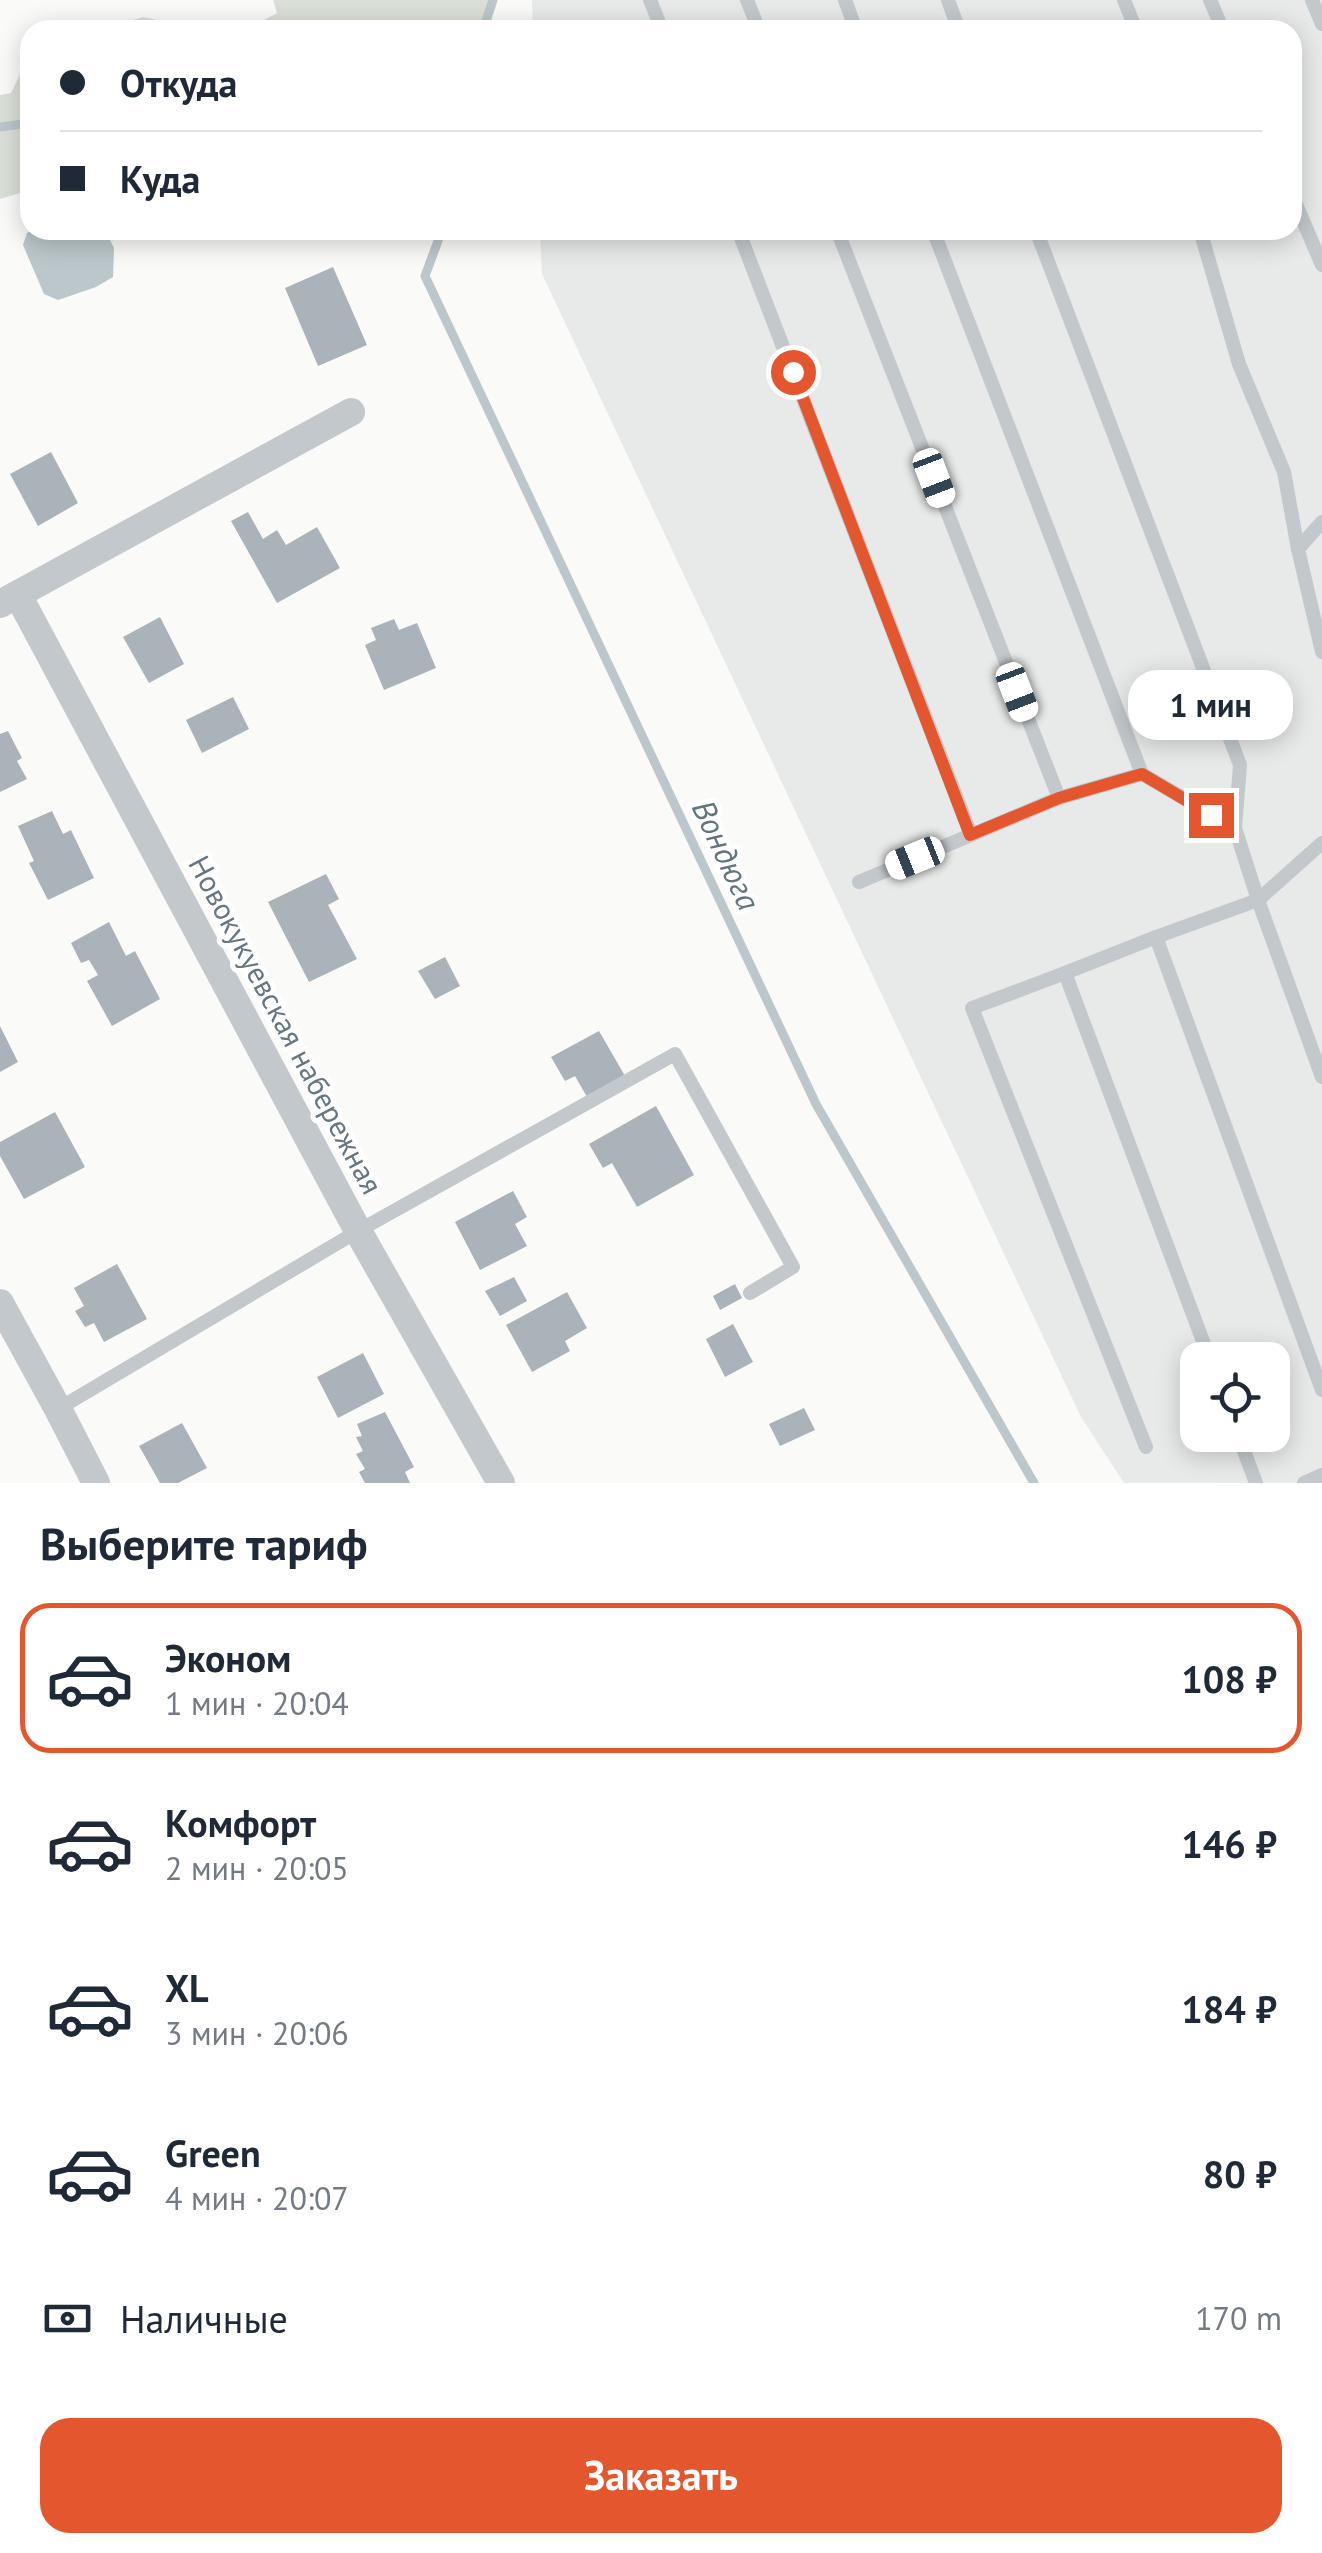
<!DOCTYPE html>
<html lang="ru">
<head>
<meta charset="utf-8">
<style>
  :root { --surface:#fff; --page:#f2f2f3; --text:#1f2937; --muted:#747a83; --line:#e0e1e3; --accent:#e4572e }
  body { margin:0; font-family:"PT Sans",sans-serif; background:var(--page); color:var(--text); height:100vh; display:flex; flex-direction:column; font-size:38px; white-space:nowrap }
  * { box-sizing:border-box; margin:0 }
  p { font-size:32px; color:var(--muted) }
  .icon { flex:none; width:55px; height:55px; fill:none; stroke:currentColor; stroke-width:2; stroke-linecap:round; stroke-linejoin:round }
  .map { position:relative; height:1483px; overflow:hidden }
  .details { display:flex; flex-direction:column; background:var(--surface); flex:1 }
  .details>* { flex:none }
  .banner { position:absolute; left:20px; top:20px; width:1282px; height:220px; border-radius:30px; box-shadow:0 5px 25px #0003; display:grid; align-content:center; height:220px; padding:0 40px; background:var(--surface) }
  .buttons { position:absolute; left:1180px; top:1342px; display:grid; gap:20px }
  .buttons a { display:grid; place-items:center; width:110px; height:110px; border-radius:20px; background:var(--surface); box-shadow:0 5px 25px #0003; font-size:50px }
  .end { position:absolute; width:45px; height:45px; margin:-22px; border:12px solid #e4572e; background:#fff; box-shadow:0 0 0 5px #fff }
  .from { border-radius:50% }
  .bubble { position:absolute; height:70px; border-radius:30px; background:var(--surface); box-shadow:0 5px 25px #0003; font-size:32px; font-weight:600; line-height:70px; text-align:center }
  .car { position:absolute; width:30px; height:60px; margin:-30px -15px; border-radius:12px; box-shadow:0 0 8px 2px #0007; background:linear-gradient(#fff 24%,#345 0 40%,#fff 0 76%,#345 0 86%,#fff 0) }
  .banner b { display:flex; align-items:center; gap:35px; height:95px; font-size:38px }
  .banner b+b { border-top:2px solid var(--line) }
  .banner i { width:25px; height:25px; background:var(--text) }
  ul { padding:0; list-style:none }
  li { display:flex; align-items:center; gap:30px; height:150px; margin:0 20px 15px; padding:0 20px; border:5px solid transparent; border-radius:30px }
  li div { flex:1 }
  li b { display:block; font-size:38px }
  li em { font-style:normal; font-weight:600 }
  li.selected { border-color:var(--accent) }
  li>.icon { width:90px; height:90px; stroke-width:1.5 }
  h2 { padding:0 40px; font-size:45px; line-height:120px }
  .pay { display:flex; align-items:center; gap:25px; height:110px; padding:0 40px; font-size:38px }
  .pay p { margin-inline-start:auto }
  .primary-button { display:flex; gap:20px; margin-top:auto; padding:20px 40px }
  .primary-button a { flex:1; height:115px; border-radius:30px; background:var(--accent); color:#fff; font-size:40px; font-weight:600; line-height:115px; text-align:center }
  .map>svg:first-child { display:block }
  .built { fill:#e8e9e9; fill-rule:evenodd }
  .green { fill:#dadfd7 }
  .water { fill:#bbc7cb }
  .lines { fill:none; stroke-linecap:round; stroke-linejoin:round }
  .stream { stroke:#bbc7cb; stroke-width:9 }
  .building { fill:#aab3b9 }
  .service { stroke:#c3c8cc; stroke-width:14 }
  .minor { stroke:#c3c8cc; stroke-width:28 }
  .route { stroke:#e4572e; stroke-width:12 }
  .labels { text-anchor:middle; stroke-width:10; stroke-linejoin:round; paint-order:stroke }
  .street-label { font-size:30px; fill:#657683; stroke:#fff }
  .water-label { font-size:32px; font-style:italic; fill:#60757c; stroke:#fff }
</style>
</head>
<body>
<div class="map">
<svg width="1322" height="1483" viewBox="0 0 1322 1483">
  <rect width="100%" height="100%" fill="#fafaf8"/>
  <!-- built -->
  <path class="built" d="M532,0H1322V1483H1124L1081,1417L542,274L540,230H1292V30H533ZM1198,1360H1272V1435H1198Z"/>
  <!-- green -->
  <g class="green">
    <polygon points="273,0 491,0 485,30 246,30 277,13"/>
    <polygon points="143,17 202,30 102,30"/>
    <polygon points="30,54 30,190 0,199 0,95 11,93"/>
  </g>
  <!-- water -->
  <polygon class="water" points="31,230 105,230 114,248 113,277 96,287 58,300 44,294 23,245 27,233"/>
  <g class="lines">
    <!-- stream -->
    <g class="stream">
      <polyline points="483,30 493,0"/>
      <polyline points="0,127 30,123"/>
      <polyline points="442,230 425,276 816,1104 1034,1483"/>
    </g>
  </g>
  <!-- building -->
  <g class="building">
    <polygon points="333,267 367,345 318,366 285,288"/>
    <polygon points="51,452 78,503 38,526 10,474"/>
    <polygon points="248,512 263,539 277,530 286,545 317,527 340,568 277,603 231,521"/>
    <polygon points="160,617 184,664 149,683 123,637"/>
    <polygon points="394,619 399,630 417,623 436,668 384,690 365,645 376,640 371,628"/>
    <polygon points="233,697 249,729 202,753 186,720"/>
    <polygon points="8,731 22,758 17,761 27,779 0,792 0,734"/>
    <polygon points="52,811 63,834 71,830 94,878 48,900 29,863 34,861 18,826"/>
    <polygon points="326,874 339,899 328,905 357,959 309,982 268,902"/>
    <polygon points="109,922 126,956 135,951 160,999 112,1026 87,981 98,975 89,960 81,963 71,943"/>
    <polygon points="445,957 460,986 435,999 418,971"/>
    <polygon points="0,1026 18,1062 0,1072"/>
    <polygon points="599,1031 625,1076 587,1097 575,1076 565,1081 551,1057"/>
    <polygon points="656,1106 694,1175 637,1207 612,1163 603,1168 589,1144"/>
    <polygon points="55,1112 85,1167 24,1199 0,1156 0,1142"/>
    <polygon points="513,1191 527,1217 515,1224 527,1246 480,1270 455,1222"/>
    <polygon points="117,1264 147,1319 104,1342 94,1323 85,1327 75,1311 84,1306 74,1288"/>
    <polygon points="514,1277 527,1301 500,1316 485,1291"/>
    <polygon points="735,1284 742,1298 720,1310 713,1296"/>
    <polygon points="567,1292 587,1328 565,1341 570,1351 532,1372 506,1325"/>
    <polygon points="733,1324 753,1362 725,1377 706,1339"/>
    <polygon points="363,1353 384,1394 338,1418 317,1377"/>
    <polygon points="804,1408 815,1430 780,1446 769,1424"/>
    <polygon points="385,1412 414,1467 405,1472 410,1483 365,1483 359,1472 365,1469 356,1454 363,1451 356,1437 362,1436 357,1424"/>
    <polygon points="182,1423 207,1468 178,1483 160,1483 139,1446"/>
  </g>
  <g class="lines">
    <!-- service -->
    <g class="service">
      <polyline points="650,0 662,30"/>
      <polyline points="747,0 759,30"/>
      <polyline points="845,0 856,30"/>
      <polyline points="948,0 959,30"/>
      <polyline points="1124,0 1136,30"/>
      <polyline points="1210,0 1223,30"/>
      <polyline points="1312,0 1322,24"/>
      <polyline points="1292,195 1322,265"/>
      <polyline points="738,230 971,835 1059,798 837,230"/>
      <polyline points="933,230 1142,774"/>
      <polyline points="1036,230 1240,765 1235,828"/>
      <polyline points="1200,230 1239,364 1284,472 1298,549 1322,522"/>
      <polyline points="1298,549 1322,652"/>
      <polyline points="1059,798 1142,774 1235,828 1258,900 1322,1077"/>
      <polyline points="859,882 971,835"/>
      <polyline points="1156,937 1258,900 1322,843"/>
      <polyline points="1065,973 1156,937 1322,1390"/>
      <polyline points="58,1409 358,1231 675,1054 793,1267 750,1293"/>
      <polyline points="1238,1435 1256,1483"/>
      <polyline points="1146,1447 972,1008 1065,973 1210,1360"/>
      <polyline points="1304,1483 1322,1475"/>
    </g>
    <!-- minor -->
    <g class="minor">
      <polyline points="18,595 358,1231 501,1483"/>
      <polyline points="0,604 351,412"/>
      <polyline points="0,1303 58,1409 96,1483"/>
    </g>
  </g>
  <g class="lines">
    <!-- route -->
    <polyline class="route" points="793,372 970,835 1059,798 1142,774 1211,815"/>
  </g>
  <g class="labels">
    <!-- street labels -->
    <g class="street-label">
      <text transform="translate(285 1025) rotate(62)" y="10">Новокукуевская набережная</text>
    </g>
    <!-- water labels -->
    <g class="water-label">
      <text transform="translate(726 855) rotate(65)" y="11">Вондюга</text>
    </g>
  </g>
</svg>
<div class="buttons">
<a><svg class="icon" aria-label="locate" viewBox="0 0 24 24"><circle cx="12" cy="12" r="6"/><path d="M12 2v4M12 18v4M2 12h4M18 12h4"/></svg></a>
</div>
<i class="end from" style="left:793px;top:372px"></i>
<i class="end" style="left:1211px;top:815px"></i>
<div class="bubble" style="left:1128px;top:670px;width:165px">1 мин</div>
<i class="car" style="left:934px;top:478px;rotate:159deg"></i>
<i class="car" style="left:1017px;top:692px;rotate:159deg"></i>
<i class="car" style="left:915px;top:858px;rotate:248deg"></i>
<div class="banner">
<b><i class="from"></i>Откуда</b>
<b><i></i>Куда</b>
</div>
</div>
<section class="details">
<h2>Выберите тариф</h2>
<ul>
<li class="selected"><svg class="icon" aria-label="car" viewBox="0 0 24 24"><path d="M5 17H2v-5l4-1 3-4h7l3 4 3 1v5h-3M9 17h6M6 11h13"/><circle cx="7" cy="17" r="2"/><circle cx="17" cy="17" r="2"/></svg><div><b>Эконом</b><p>1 мин · 20:04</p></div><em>108 ₽</em></li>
<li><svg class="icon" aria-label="car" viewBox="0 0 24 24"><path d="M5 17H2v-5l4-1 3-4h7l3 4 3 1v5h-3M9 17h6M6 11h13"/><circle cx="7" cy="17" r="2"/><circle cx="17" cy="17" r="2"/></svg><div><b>Комфорт</b><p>2 мин · 20:05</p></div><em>146 ₽</em></li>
<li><svg class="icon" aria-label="car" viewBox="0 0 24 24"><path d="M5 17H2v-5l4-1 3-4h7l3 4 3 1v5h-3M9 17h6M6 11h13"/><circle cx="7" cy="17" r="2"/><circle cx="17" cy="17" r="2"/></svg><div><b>XL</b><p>3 мин · 20:06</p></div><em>184 ₽</em></li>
<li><svg class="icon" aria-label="car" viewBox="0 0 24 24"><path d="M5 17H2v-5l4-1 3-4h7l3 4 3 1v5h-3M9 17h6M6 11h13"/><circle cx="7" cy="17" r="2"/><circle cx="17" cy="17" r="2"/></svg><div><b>Green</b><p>4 мин · 20:07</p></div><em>80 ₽</em></li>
</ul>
<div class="pay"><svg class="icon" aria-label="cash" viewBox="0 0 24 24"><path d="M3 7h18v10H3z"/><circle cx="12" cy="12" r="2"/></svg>Наличные<p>170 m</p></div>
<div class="primary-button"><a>Заказать</a></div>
</section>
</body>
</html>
